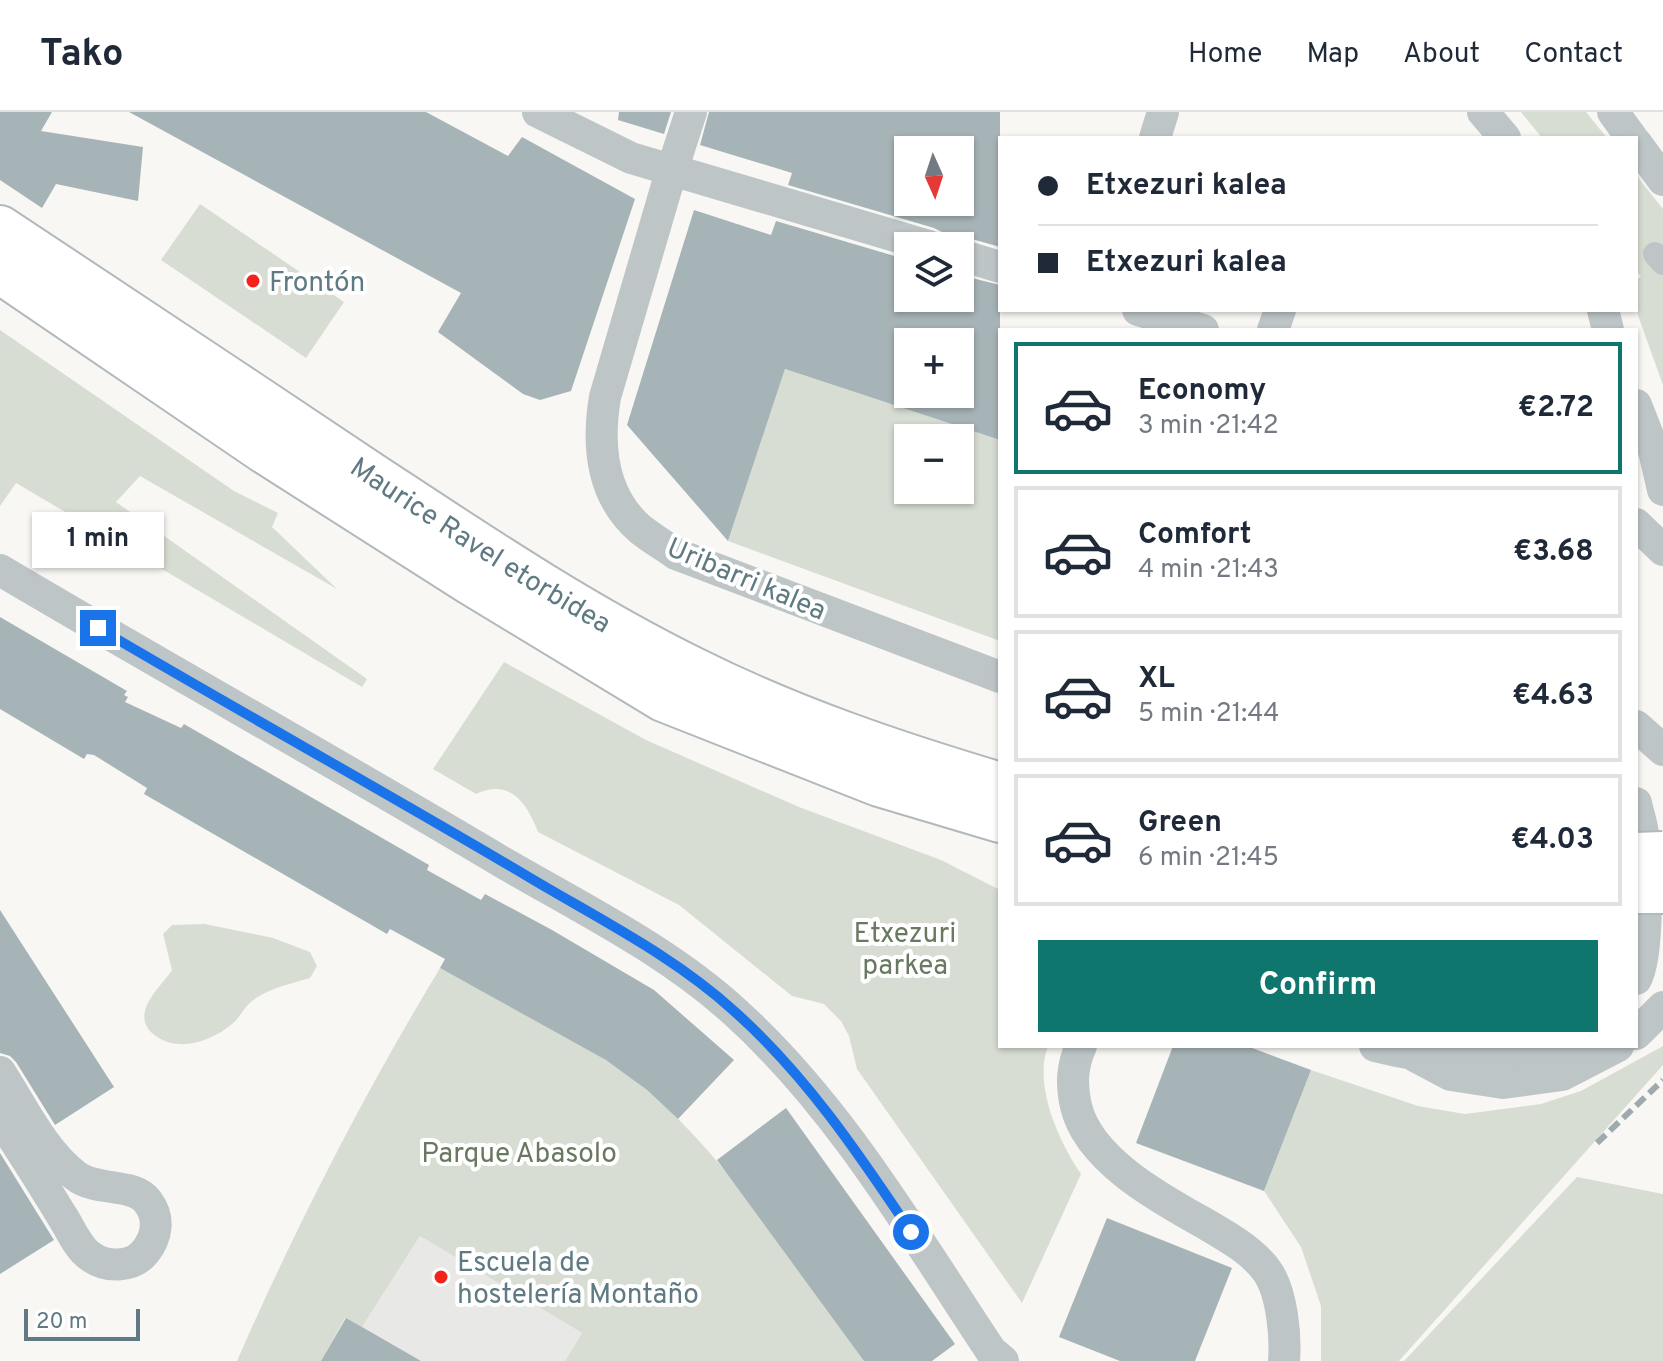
<!DOCTYPE html>
<html lang="en">
<head>
<meta charset="utf-8">
<style>
  :root { --surface:#fff; --page:#f6f6f7; --text:#1f2937; --muted:#747a83; --line:#e0e1e3; --accent:#0f766e }
  body { margin:0; font-family:Overpass,sans-serif; background:var(--page); color:var(--text); height:100vh; display:flex; flex-direction:column; font-size:30px; white-space:nowrap }
  * { box-sizing:border-box; margin:0 }
  p { font-size:26px; color:var(--muted) }
  .icon { flex:none; width:44px; height:44px; fill:none; stroke:currentColor; stroke-width:2; stroke-linecap:round; stroke-linejoin:round }
  .map { position:relative; flex:1; overflow:hidden }
  .side { position:absolute; left:998px; top:216px; width:640px; height:720px; display:flex; flex-direction:column; background:var(--surface); border-radius:0px; box-shadow:0 2px 6px #0004 }
  .side>* { flex:none }
  .banner { position:absolute; left:998px; top:24px; width:640px; height:176px; border-radius:0px; box-shadow:0 2px 6px #0004; display:grid; align-content:center; height:176px; padding:0 40px; background:var(--surface) }
  .needle { width:52px; rotate:177deg }
  .controls { position:absolute; left:894px; top:24px; display:grid; gap:16px }
  .controls a { display:grid; place-items:center; width:80px; height:80px; border-radius:0px; background:var(--surface); box-shadow:0 2px 6px #0004; font-size:40px }
  .scale { position:absolute; left:24px; bottom:20px; width:116px; box-sizing:border-box; padding-left:8px; border:4px solid #5f7a82; border-top:0; font-size:22px; line-height:28px; white-space:nowrap; color:#5f7a82; -webkit-text-stroke:6px #fff; paint-order:stroke }
  .end { position:absolute; width:36px; height:36px; margin:-18px; border:10px solid #1a73e8; background:#fff; box-shadow:0 0 0 4px #fff }
  .from { border-radius:50% }
  .bubble { position:absolute; height:56px; border-radius:0px; background:var(--surface); box-shadow:0 2px 6px #0004; font-size:26px; font-weight:700; line-height:56px; text-align:center }
  .banner b { display:flex; align-items:center; gap:28px; height:76px; font-size:30px }
  .banner b+b { border-top:2px solid var(--line) }
  .banner i { width:20px; height:20px; background:var(--text) }
  ul { padding:14px 0 0; list-style:none }
  li { display:flex; align-items:center; gap:24px; height:132px; margin:0 16px 12px; padding:0 24px; border:4px solid var(--line); border-radius:0px }
  li div { flex:1 }
  li b { display:block; font-size:30px }
  li em { font-style:normal; font-weight:700 }
  li.selected { border-color:var(--accent) }
  li>.icon { width:72px; height:72px; stroke-width:1.5 }
  .action { display:flex; gap:16px; margin-top:auto; padding:16px 40px }
  .action a { flex:1; height:92px; border-radius:0px; background:var(--accent); color:#fff; font-size:32px; font-weight:700; line-height:92px; text-align:center }
  header { display:flex; align-items:center; gap:48px; box-sizing:border-box; height:112px; padding:0 40px; background:var(--surface); border-bottom:2px solid var(--line) }
  header strong { font-size:38px }
  nav { display:flex; gap:44px; margin-inline-start:auto; font-size:28px }
  .map>svg:first-child { display:block }
  .built { fill:#e8e9e7 }
  .green { fill:#d8ddd3; fill-rule:evenodd }
  .building { fill:#a6b4b7; fill-rule:evenodd }
  .lines { fill:none; stroke-linecap:round; stroke-linejoin:round }
  .primary-casing { stroke:#b1b9bc; stroke-width:48 }
  .pedestrian { stroke:#bdc5c7; stroke-width:24 }
  .minor { stroke:#bdc5c7; stroke-width:32 }
  .primary { stroke:#fff; stroke-width:44 }
  .rail { stroke:#9eaaae; stroke-width:6; stroke-dasharray:12 6; stroke-linecap:butt }
  .primary-bridge-casing { stroke:#b1b9bc; stroke-width:48; stroke-linecap:butt }
  .primary-bridge { stroke:#fff; stroke-width:44 }
  .route { stroke:#1a73e8; stroke-width:10 }
  .poi-dot { fill:#f42218; stroke:#fff; stroke-width:3 }
  .labels { text-anchor:middle; stroke-width:8; stroke-linejoin:round; paint-order:stroke }
  .poi-label { font-size:28px; fill:#5f7a82; stroke:#fff; text-anchor:start }
  .street-label { font-size:28px; fill:#5f7a82; stroke:#fff }
  .park-label { font-size:28px; fill:#69795f; stroke:#fff }
</style>
</head>
<body>
<header>
<strong>Tako</strong>
<nav><a>Home</a><a>Map</a><a>About</a><a>Contact</a></nav>
</header>
<div class="map">
<svg width="1663" height="1249" viewBox="0 0 1663 1249">
  <rect width="100%" height="100%" fill="#f8f7f4"/>
  <!-- built -->
  <polygon class="built" points="420,1124 582,1221 565,1249 321,1249 346,1206 362,1215"/>
  <!-- green -->
  <g class="green">
    <polygon points="1521,0 1586,0 1607,26 1542,26"/>
    <polygon points="1636,63 1663,97 1663,273 1636,198 1636,168 1641,165 1636,158"/>
    <polygon points="200,92 344,190 306,246 161,148"/>
    <polygon points="0,218 234,379 278,401 272,415 337,477 140,364 116,390 367,567 362,575 16,371 0,394"/>
    <path d="M785,257L1000,328V529L728,429ZM908,326H960V378H908Z"/>
    <path d="M504,550L646,628L799,695L941,748L1000,778V934H1048C1033,973 1059,1030 1081,1062L1022,1191L857,957L849,924L841,909L824,892L792,884L679,793L538,720C527,691 510,666 476,682L433,657Z"/>
    <path d="M205,812L273,826L310,840L317,854L310,866C290,872 269,876 252,889C244,895 240,906 232,912C211,930 175,942 152,921C130,900 161,875 172,858L163,822L172,813Z"/>
    <path d="M440,856C506,892 592,931 648,979C733,1052 799,1159 864,1249H565L582,1221L420,1124L362,1215L345,1206L321,1249H237C296,1114 364,982 440,856Z"/>
    <polygon points="1663,934 1663,953 1399,1249 1321,1249 1321,1194 1301,1135 1264,1079 1311,958 1418,994 1465,1002 1541,992 1581,979"/>
    <polygon points="1577,1065 1663,1082 1663,1249 1404,1249"/>
  </g>
  <!-- building -->
  <g class="building">
    <polygon points="0,0 52,0 41,19 143,35 138,89 56,72 42,96 0,68"/>
    <polygon points="129,0 426,0 508,44 522,25 635,87 571,279 540,288 523,282 438,220 461,181"/>
    <polygon points="619,0 671,0 664,22 618,8"/>
    <path d="M709,0H1000V135L965,125H955L947,129L942,120L934,116L788,73L792,61L700,33ZM908,38H960V90H908Z"/>
    <path d="M694,98L771,123L776,109L908,148V186H960V163L1000,173V328L785,257L728,429L627,313ZM908,230H960V282H908Z"/>
    <polygon points="0,505 127,579 124,583 128,585 125,590 181,616 184,612 429,753 427,758 481,788 485,782 552,818 654,878 734,948 678,1007 647,978 606,948 440,856 445,847 390,817 387,822 144,682 147,676 94,643 87,642 84,647 0,597"/>
    <polygon points="0,798 114,975 55,1013 16,950 10,944 0,941"/>
    <polygon points="1173,934 1247,934 1311,958 1264,1079 1136,1031"/>
    <polygon points="786,996 955,1232 932,1249 864,1249 717,1048"/>
    <polygon points="0,1041 54,1128 0,1162"/>
    <polygon points="1107,1106 1232,1156 1195,1249 1120,1249 1059,1225"/>
    <polygon points="346,1206 362,1215 421,1249 321,1249"/>
  </g>
  <g class="lines">
    <defs>
      <g id="primary">
        <path id="s1" d="M0,116C124,198 249,281 373,364C478,433 582,503 694,558C792,607 896,642 1000,673"/>
        <polyline points="0,159 263,338 470,470 663,587 879,672 1000,708"/>
      </g>
    </defs>
    <!-- primary casing -->
    <use href="#primary" class="primary-casing"/>
    <!-- pedestrian -->
    <polyline class="pedestrian" points="1655,142 1663,151"/>
    <!-- minor -->
    <g class="minor">
      <polyline points="538,0 631,46 929,134"/>
      <path d="M691,0L666,77L605,285C597,333 601,383 640,417C651,426 665,434 676,442L1000,565"/>
      <polyline points="1483,0 1505,26"/>
      <polyline points="1613,0 1632,26"/>
      <polyline points="1155,26 1163,0"/>
      <polyline points="1636,31 1663,68"/>
      <polyline points="960,143 1000,155"/>
      <polyline points="1138,198 1203,218"/>
      <polyline points="1603,198 1608,218"/>
      <polyline points="1273,218 1280,198"/>
      <polyline points="1636,293 1654,339 1663,378"/>
      <polyline points="1636,412 1663,438"/>
      <path d="M0,458C167,557 336,651 502,750C581,796 667,838 735,900C840,995 913,1122 991,1239L1003,1249"/>
      <polyline points="1636,614 1663,638"/>
      <path d="M1636,691C1638,701 1642,712 1643,722C1647,750 1649,845 1636,867"/>
      <polyline points="1636,922 1663,895"/>
      <path d="M1081,934C1072,954 1071,972 1076,994C1088,1047 1159,1086 1204,1111C1226,1124 1252,1138 1267,1159C1282,1180 1286,1224 1284,1249"/>
      <path d="M1375,934C1425,947 1520,958 1568,934"/>
      <polyline points="1415,944 1451,963 1503,971 1562,963 1618,934"/>
      <path d="M0,960C22,994 43,1039 76,1064C97,1080 134,1070 148,1090C160,1106 157,1125 145,1140C132,1156 106,1156 90,1144C78,1136 70,1116 62,1104C42,1071 21,1038 0,1006"/>
    </g>
    <!-- primary -->
    <use href="#primary" class="primary"/>
    <!-- rail -->
    <polyline class="rail" points="1597,1031 1663,968"/>
    <defs>
      <g id="primary-bridge">
        <polyline points="1636,743 1663,742"/>
        <polyline points="1636,779 1663,779"/>
      </g>
    </defs>
    <!-- primary-bridge casing -->
    <use href="#primary-bridge" class="primary-bridge-casing"/>
    <!-- primary-bridge -->
    <use href="#primary-bridge" class="primary-bridge"/>
  </g>
  <g class="lines">
    <!-- route -->
    <path class="route" d="M98,516C242,601 389,682 532,767C601,808 675,845 734,899C805,962 859,1042 911,1120"/>
  </g>
  <!-- markers -->
  <g class="poi-dot">
    <circle cx="253" cy="169" r="8"/>
    <circle cx="441" cy="1165" r="8"/>
  </g>
  <g class="labels">
    <!-- poi labels -->
    <g class="poi-label">
      <text x="269" y="179">Frontón</text>
      <text x="457" y="1159">Escuela de<tspan x="457" dy="32">hostelería Montaño</tspan></text>
    </g>
    <!-- street labels -->
    <g class="street-label">
      <text dy="10" stroke="none"><textPath href="#s1" startOffset="576">Maurice Ravel etorbidea</textPath></text>
      <text transform="translate(747 466) rotate(23)" y="10">Uribarri kalea</text>
    </g>
    <!-- park labels -->
    <g class="park-label">
      <text x="905" y="830">Etxezuri<tspan x="905" dy="32">parkea</tspan></text>
      <text x="519" y="1050">Parque Abasolo</text>
    </g>
  </g>
</svg>
<div class="controls">
<a><svg class="needle" viewBox="-14 -14 28 28"><path d="M0-13l5 13h-10z" fill="#e53935"/><path d="M0 13l5-13h-10z" fill="#747a83"/></svg></a>
<a><svg class="icon" aria-label="layers" viewBox="0 0 24 24"><path d="M12 4l9 5-9 5-9-5zM3 14l9 5 9-5"/></svg></a>
<a>+</a>
<a>−</a>
</div>
<div class="scale">20 m</div>
<i class="end from" style="left:911px;top:1120px"></i>
<i class="end" style="left:98px;top:516px"></i>
<div class="bubble" style="left:32px;top:400px;width:132px">1 min</div>
<div class="banner">
<b><i class="from"></i>Etxezuri kalea</b>
<b><i></i>Etxezuri kalea</b>
</div>
<section class="side">
<ul>
<li class="selected"><svg class="icon" aria-label="car" viewBox="0 0 24 24"><path d="M5 17H2v-5l4-1 3-4h7l3 4 3 1v5h-3M9 17h6M6 11h13"/><circle cx="7" cy="17" r="2"/><circle cx="17" cy="17" r="2"/></svg><div><b>Economy</b><p>3 min · 21:42</p></div><em>€2.72</em></li>
<li><svg class="icon" aria-label="car" viewBox="0 0 24 24"><path d="M5 17H2v-5l4-1 3-4h7l3 4 3 1v5h-3M9 17h6M6 11h13"/><circle cx="7" cy="17" r="2"/><circle cx="17" cy="17" r="2"/></svg><div><b>Comfort</b><p>4 min · 21:43</p></div><em>€3.68</em></li>
<li><svg class="icon" aria-label="car" viewBox="0 0 24 24"><path d="M5 17H2v-5l4-1 3-4h7l3 4 3 1v5h-3M9 17h6M6 11h13"/><circle cx="7" cy="17" r="2"/><circle cx="17" cy="17" r="2"/></svg><div><b>XL</b><p>5 min · 21:44</p></div><em>€4.63</em></li>
<li><svg class="icon" aria-label="car" viewBox="0 0 24 24"><path d="M5 17H2v-5l4-1 3-4h7l3 4 3 1v5h-3M9 17h6M6 11h13"/><circle cx="7" cy="17" r="2"/><circle cx="17" cy="17" r="2"/></svg><div><b>Green</b><p>6 min · 21:45</p></div><em>€4.03</em></li>
</ul>
<div class="action"><a>Confirm</a></div>
</section>
</div>
</body>
</html>
